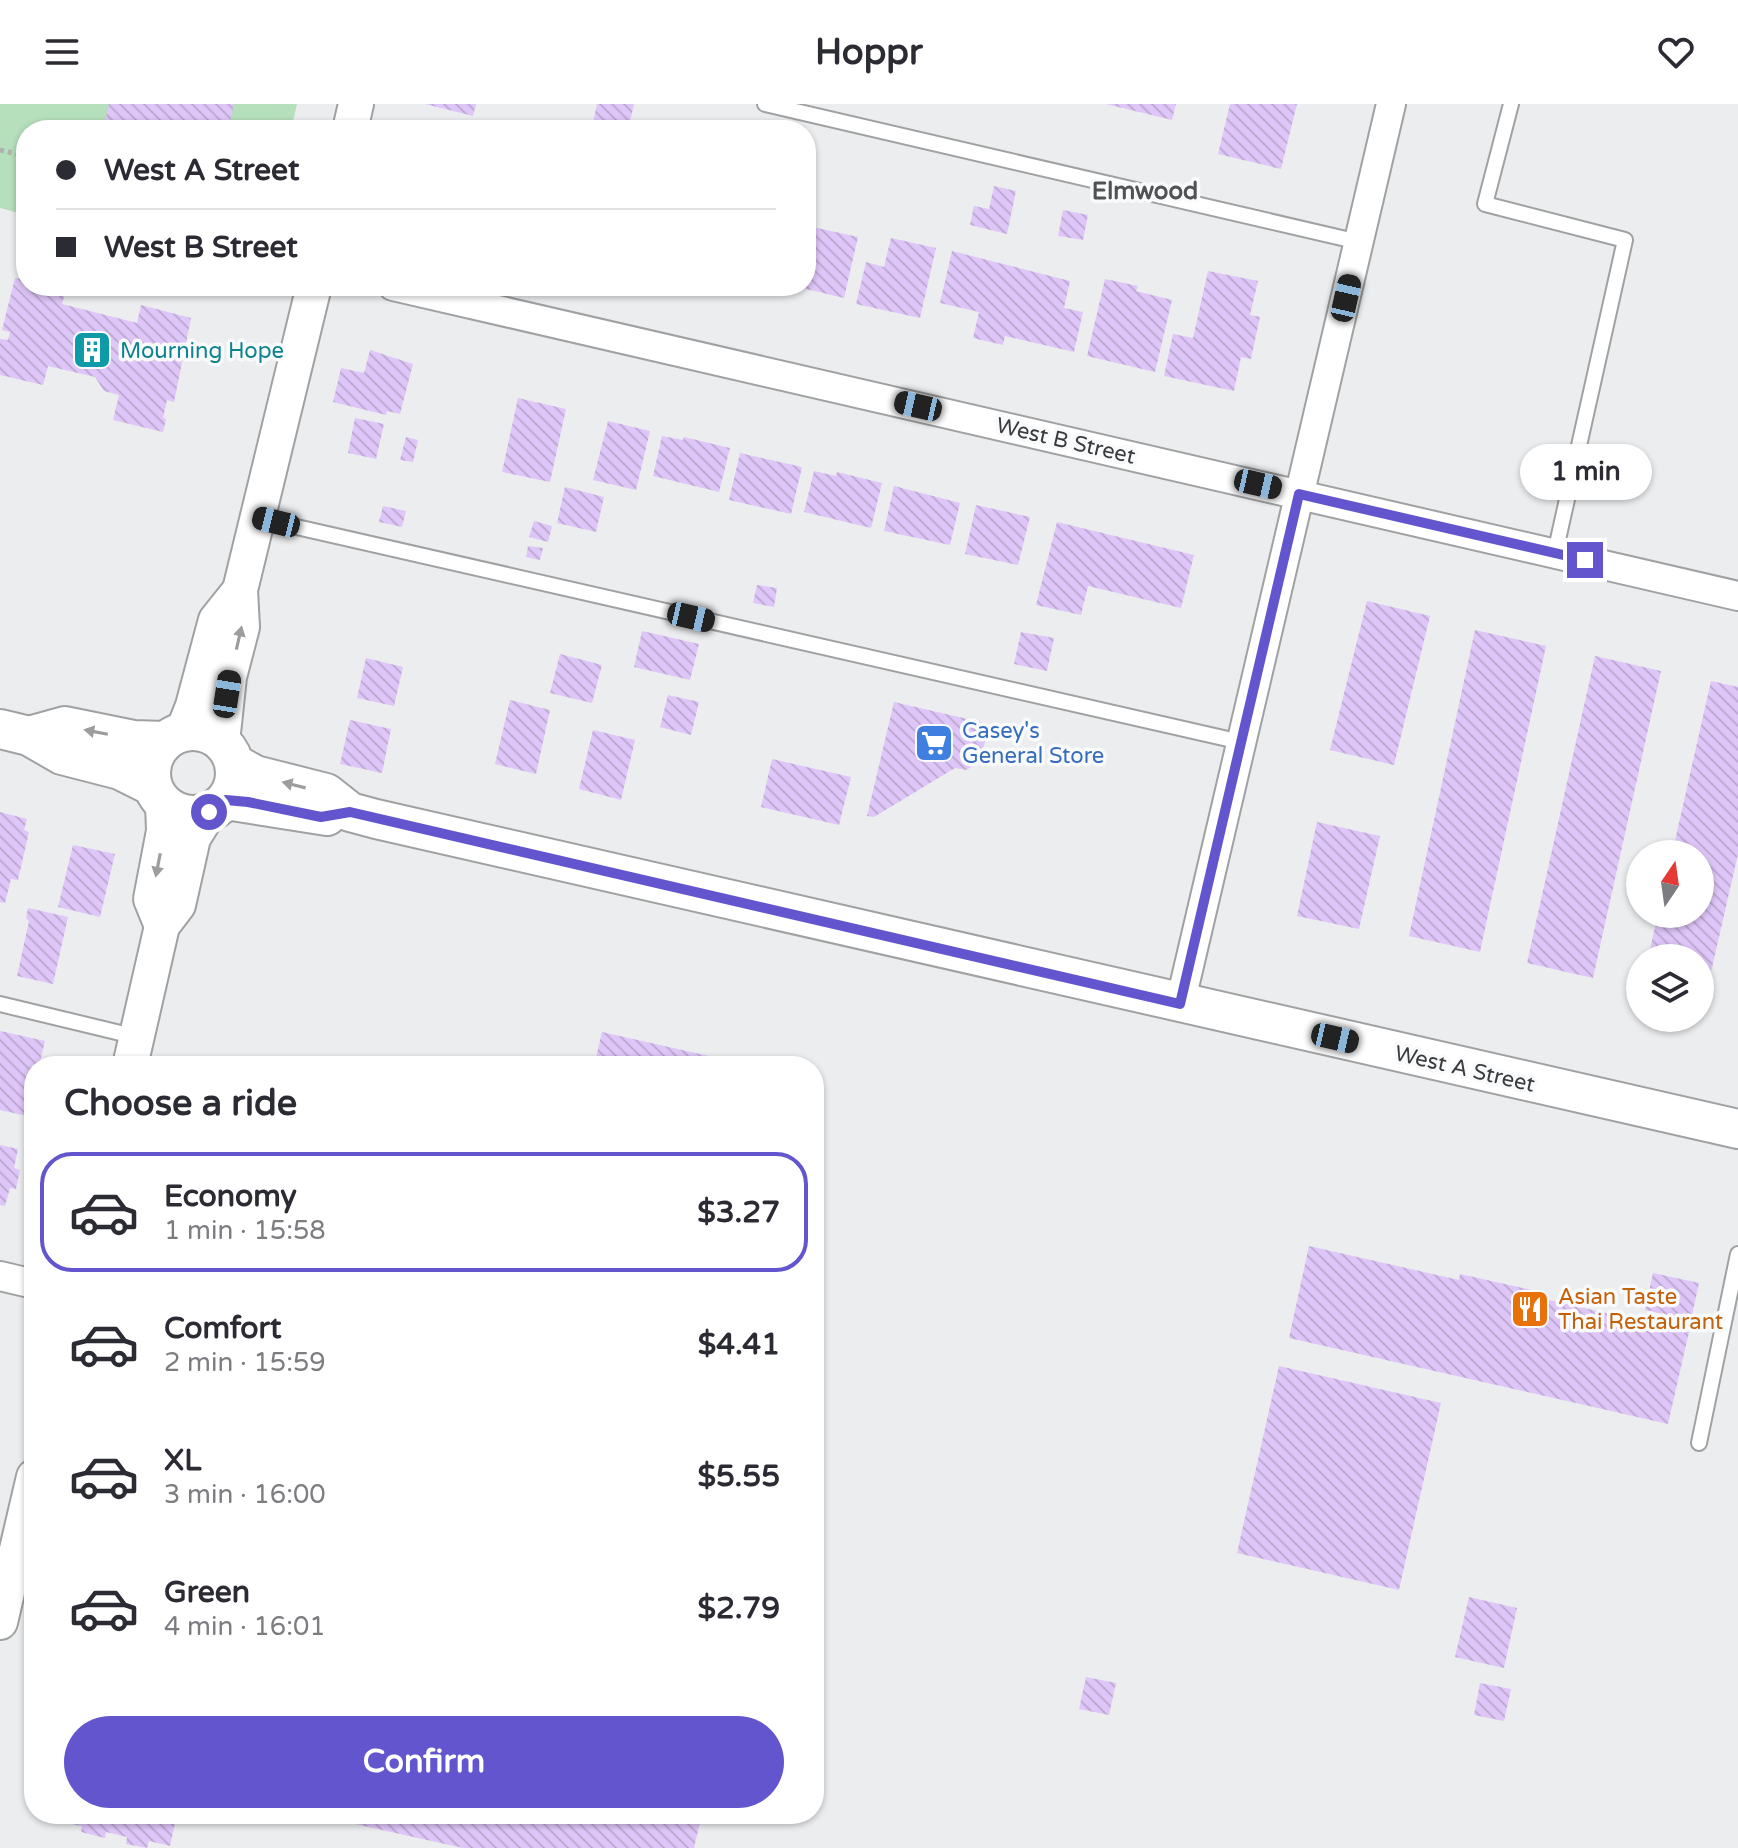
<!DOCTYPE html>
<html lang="en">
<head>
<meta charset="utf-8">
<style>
  :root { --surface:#fff; --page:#f7f7f7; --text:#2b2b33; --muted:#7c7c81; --line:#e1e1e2; --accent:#6355ce }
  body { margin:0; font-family:"Varela Round",sans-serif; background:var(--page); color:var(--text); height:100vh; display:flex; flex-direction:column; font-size:30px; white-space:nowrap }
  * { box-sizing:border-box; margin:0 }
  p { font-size:26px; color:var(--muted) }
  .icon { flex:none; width:44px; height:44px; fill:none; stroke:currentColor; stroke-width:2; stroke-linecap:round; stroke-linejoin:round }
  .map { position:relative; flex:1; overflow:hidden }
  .sheet { position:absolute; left:24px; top:952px; width:800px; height:768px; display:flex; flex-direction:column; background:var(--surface); border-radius:32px; box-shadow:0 2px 6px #0004 }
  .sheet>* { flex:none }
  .guide { position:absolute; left:16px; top:16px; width:800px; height:176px; border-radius:32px; box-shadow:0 2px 6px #0004; display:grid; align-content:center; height:176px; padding:0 40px; background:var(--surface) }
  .needle { width:52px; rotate:13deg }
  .tools { position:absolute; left:1626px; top:736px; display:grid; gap:16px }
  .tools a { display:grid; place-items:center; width:88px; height:88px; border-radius:50%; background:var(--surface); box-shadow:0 2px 6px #0004; font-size:40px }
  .end { position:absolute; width:36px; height:36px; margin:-18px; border:10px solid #6355ce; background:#fff; box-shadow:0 0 0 4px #fff }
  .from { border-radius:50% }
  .bubble { position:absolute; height:56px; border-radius:28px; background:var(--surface); box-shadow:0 2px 6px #0004; font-size:26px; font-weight:700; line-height:56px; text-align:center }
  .car { position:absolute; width:24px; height:48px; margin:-24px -12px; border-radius:10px; box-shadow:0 0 6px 2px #0007; background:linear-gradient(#222 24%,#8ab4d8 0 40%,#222 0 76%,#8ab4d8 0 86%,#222 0) }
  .guide b { display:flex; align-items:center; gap:28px; height:76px; font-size:30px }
  .guide b+b { border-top:2px solid var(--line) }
  .guide i { width:20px; height:20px; background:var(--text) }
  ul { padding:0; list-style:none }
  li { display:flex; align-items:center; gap:24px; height:120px; margin:0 16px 12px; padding:0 24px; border:4px solid transparent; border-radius:32px }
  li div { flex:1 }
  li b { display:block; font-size:30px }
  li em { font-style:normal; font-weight:700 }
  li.current { border-color:var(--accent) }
  li>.icon { width:72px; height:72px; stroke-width:1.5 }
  h2 { padding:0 40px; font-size:36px; line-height:96px }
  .action { display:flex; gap:16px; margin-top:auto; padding:16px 40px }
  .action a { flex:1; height:92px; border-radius:48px; background:var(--accent); color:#fff; font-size:32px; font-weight:700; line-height:92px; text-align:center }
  header { display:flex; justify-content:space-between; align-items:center; height:104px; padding:0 40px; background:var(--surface); font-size:36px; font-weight:700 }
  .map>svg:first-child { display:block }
  .green { fill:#b6dfbb }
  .building { fill:url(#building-back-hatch) }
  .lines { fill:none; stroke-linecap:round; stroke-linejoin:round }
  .service-casing { stroke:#9fa1a2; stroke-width:18 }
  .minor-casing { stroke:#9fa1a2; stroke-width:32 }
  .tertiary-casing { stroke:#9fa1a2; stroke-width:38 }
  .secondary-casing { stroke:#9fa1a2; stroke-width:42 }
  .path { stroke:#b1b1b3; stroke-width:5; stroke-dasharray:4 4; stroke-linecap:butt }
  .service { stroke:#fff; stroke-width:14 }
  .minor { stroke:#fff; stroke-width:28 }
  .tertiary { stroke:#fff; stroke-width:34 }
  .secondary { stroke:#fff; stroke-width:38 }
  .oneway { fill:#9d9d9e }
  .route { stroke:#6355ce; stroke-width:10 }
  .labels { text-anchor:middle; stroke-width:7; stroke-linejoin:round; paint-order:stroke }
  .culture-label { font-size:22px; fill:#0d838f; stroke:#f9fafc; text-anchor:start }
  .street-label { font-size:22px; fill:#3b3b3c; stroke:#f9fafc }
  .shop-label { font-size:22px; fill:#366cbe; stroke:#f9fafc; text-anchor:start }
  .food-label { font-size:22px; fill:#c56008; stroke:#f9fafc; text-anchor:start }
  .neighbourhood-label { font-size:24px; font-weight:bold; fill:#515254; stroke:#f9fafc }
</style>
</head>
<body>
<header><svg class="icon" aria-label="menu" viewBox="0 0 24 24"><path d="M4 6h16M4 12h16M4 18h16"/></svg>Hoppr<svg class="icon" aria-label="heart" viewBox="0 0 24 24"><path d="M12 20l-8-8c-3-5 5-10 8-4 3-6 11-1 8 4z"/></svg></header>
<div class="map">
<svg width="1738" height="1744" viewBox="0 0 1738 1744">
  <defs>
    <pattern id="building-back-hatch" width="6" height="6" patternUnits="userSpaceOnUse" patternTransform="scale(2)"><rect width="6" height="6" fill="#dfc6f8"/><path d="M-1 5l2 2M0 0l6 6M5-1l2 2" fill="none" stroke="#c0abd6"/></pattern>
  </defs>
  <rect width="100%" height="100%" fill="#ecedef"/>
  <!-- green -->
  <polygon class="green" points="0,0 297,0 291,26 26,26 26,111 0,104"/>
  <!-- building -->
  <g class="building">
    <polygon points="109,0 234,0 228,26 103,26"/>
    <polygon points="425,0 476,0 473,12"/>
    <polygon points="597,0 634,0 628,26 592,23"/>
    <polygon points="1106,0 1176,0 1172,16"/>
    <polygon points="1230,0 1297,0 1281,65 1218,50"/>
    <polygon points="994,82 1016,87 1007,130 970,121 974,102 989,105"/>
    <polygon points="1063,106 1088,111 1083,136 1058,132"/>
    <polygon points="808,122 858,133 844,194 798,183 806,182"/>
    <polygon points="891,134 936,144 920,214 856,200 866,158 884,163"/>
    <polygon points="952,147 1070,177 1064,204 1083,208 1074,248 1005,232 1003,241 973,234 979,208 940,199"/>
    <polygon points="1208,167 1258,177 1250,211 1260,213 1251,255 1241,253 1234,287 1164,272 1173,230 1193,234"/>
    <polygon points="15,174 26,176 26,182 49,182 66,186 62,200 137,219 141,201 191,214 174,298 167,296 163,314 166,315 163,328 113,316 119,291 104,287 95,273 48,262 43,281 0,271 0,235 8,236 10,228 2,226"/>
    <polygon points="1105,175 1138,182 1136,187 1172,196 1155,268 1087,252"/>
    <polygon points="370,246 413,260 400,310 387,307 386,311 333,298 341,264 364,269"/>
    <polygon points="518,294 566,305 550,378 502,368"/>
    <polygon points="355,314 384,320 376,355 348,349"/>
    <polygon points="608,317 650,327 636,386 593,376"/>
    <polygon points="662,332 683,336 684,333 730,344 719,388 653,372"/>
    <polygon points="406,333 418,336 413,358 400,356"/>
    <polygon points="740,349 802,363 791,410 729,396"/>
    <polygon points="814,367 836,372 837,368 882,379 871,424 804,408"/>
    <polygon points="894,382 960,399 950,441 884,427"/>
    <polygon points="565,383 604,393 596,428 557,419"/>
    <polygon points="976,401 1030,413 1018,461 965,450"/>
    <polygon points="383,402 406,407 402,423 379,418"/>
    <polygon points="534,417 552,422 548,438 529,433"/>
    <polygon points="1057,418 1194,451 1181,504 1088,482 1081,511 1036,501"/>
    <polygon points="528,442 543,444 540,456 526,453"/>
    <polygon points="757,481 777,484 774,503 753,499"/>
    <polygon points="1367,497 1430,512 1394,661 1330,646"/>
    <polygon points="1475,526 1546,542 1480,848 1409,832"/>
    <polygon points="642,527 699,540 690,576 634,563"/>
    <polygon points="1021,528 1054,534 1047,567 1014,560"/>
    <polygon points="560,550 602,561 592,599 550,589"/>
    <polygon points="1595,552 1661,567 1593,874 1527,859"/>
    <polygon points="366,554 403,563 394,602 357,594"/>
    <polygon points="1711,577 1738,583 1738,750 1703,903 1700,903 1700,854 1648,854 1658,810 1700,810 1700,750 1672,750"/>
    <polygon points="668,591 699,598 691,631 660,623"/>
    <polygon points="510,596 550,606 536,670 495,660"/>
    <polygon points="894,598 989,620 980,658 966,666 955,664 874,713 867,712"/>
    <polygon points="350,616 391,625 382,669 340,660"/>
    <polygon points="593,626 635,636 621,696 579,685"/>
    <polygon points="772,655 851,673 839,721 761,703"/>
    <polygon points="0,708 27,715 24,726 29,728 18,776 11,775 5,799 0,798"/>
    <polygon points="1317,718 1380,732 1359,825 1297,812"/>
    <polygon points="73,741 115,750 100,813 58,803"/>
    <polygon points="28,804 68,813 53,880 17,872 29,817 26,814"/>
    <polygon points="0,927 45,937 39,962 34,962 34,989 32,989 27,1012 0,1006"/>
    <polygon points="602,928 749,961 749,962 594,962"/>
    <polygon points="0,1041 18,1045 14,1064 20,1066 16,1085 10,1084 5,1102 0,1101"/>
    <polygon points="1309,1142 1459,1176 1460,1170 1541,1188 1540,1194 1689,1228 1668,1320 1289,1234"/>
    <polygon points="1653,1169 1699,1179 1691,1216 1645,1206"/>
    <polygon points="1279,1262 1441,1299 1399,1486 1237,1449"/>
    <polygon points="1469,1493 1517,1504 1504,1564 1455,1553"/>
    <polygon points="1086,1573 1116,1579 1109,1611 1079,1605"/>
    <polygon points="1480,1579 1511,1585 1504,1617 1474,1611"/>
    <polygon points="63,1710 177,1710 170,1742 149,1737 147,1744 126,1740 127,1733 106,1728 105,1734 81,1728 82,1722 61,1718"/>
    <polygon points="329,1710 702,1710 694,1744 463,1744 328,1714"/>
  </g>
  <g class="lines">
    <defs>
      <g id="service">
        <polyline points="765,0 1359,138"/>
        <polyline points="1511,0 1485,100 1625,136 1555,449"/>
        <polyline points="257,414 1241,638"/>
        <polyline points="0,900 137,933"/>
        <polyline points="1699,1339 1738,1150"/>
      </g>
      <g id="minor">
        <polyline points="393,182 1738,492"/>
        <polyline points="1180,900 1391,0"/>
        <polyline points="0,1172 34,1180"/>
      </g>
      <g id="tertiary">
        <polyline points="350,26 356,0"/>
        <polyline points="183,627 193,602 216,516 240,486"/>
        <polyline points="222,638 229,573 242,523 240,486 314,182"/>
        <polyline points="162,822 151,795 164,727 163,699"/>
        <polyline points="130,962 162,822 178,801 193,734 209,708"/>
        <polyline points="0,1518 34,1373"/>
      </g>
      <g id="secondary">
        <polyline points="0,625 29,632 62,651 120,666 152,682"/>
        <circle cx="193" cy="669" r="42"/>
        <polyline points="29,632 65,622 134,636 164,637"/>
        <polyline points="235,660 255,671 326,689 350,708 376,715 1738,1025"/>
        <polyline points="226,696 327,712"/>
      </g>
    </defs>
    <!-- service casing -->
    <use href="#service" class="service-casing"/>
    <!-- minor casing -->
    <use href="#minor" class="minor-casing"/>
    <!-- tertiary casing -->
    <use href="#tertiary" class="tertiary-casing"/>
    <!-- secondary casing -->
    <use href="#secondary" class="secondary-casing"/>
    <!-- path -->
    <polyline class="path" points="0,46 26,52"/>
    <!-- service -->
    <use href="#service" class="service"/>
    <!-- minor -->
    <use href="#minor" class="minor"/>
    <!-- tertiary -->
    <use href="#tertiary" class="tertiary"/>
    <!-- secondary -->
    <use href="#secondary" class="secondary"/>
  </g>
  <!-- one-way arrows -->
  <defs><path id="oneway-solid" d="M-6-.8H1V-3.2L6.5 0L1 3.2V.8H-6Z" transform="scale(2)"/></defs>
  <g class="oneway">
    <use href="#oneway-solid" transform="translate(239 534) rotate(-77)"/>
    <use href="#oneway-solid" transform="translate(96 628) rotate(-169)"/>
    <use href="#oneway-solid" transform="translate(294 681) rotate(-166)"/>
    <use href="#oneway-solid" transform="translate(158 761) rotate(101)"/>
  </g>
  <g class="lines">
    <!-- route -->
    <polyline class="route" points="209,708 226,696 248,698 321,713 350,708 1180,900 1299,390 1585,456"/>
  </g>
  <!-- icons -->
  <defs>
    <symbol id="building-square" viewBox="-11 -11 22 22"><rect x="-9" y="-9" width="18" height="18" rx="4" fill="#0f9aa8" stroke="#f9fafc"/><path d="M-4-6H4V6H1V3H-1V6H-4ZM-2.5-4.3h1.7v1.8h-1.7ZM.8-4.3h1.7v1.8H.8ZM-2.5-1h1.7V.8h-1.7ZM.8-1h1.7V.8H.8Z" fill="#fff"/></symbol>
    <symbol id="supermarket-square" viewBox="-11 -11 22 22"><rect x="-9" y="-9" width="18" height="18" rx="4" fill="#3f7fe0" stroke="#f9fafc"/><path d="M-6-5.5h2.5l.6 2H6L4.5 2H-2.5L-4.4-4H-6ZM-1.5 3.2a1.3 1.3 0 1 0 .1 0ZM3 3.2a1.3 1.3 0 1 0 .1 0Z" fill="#fff"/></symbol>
    <symbol id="restaurant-square" viewBox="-11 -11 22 22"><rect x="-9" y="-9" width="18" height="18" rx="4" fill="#e8710a" stroke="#f9fafc"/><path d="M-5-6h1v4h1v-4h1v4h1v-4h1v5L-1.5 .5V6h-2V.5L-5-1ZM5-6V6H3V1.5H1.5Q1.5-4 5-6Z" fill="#fff"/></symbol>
  </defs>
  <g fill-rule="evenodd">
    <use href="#building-square" x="70" y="224" width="44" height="44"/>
    <use href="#supermarket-square" x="912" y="617" width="44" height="44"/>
    <use href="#restaurant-square" x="1508" y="1183" width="44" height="44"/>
  </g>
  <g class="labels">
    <!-- culture labels -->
    <g class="culture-label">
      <text x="120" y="254">Mourning Hope</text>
    </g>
    <!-- street labels -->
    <g class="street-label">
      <text transform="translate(1066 336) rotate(13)" y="8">West B Street</text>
      <text transform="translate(1465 964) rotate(13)" y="8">West A Street</text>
    </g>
    <!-- shop labels -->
    <g class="shop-label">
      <text x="962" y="634">Casey's<tspan x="962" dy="25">General Store</tspan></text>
    </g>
    <!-- food labels -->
    <g class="food-label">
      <text x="1558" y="1200">Asian Taste<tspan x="1558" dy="25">Thai Restaurant</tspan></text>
    </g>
    <!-- neighbourhood labels -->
    <g class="neighbourhood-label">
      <text x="1145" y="95">Elmwood</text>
    </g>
  </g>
</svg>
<div class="tools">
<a><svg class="needle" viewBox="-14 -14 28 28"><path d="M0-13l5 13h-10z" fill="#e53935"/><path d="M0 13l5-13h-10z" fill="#7c7c81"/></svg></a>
<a><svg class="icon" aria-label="layers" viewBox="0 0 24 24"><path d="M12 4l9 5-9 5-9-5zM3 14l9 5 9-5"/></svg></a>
</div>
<i class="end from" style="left:209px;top:708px"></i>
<i class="end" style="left:1585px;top:456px"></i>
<div class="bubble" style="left:1520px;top:340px;width:132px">1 min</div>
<i class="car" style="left:1346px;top:194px;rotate:13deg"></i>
<i class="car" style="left:918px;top:302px;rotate:283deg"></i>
<i class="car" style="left:1258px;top:380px;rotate:103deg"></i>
<i class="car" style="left:276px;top:418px;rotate:284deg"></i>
<i class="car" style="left:691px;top:513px;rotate:103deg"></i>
<i class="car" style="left:227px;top:590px;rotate:9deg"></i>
<i class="car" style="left:1335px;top:934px;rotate:103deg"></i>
<div class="guide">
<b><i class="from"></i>West A Street</b>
<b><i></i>West B Street</b>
</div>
<section class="sheet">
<h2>Choose a ride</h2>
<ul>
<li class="current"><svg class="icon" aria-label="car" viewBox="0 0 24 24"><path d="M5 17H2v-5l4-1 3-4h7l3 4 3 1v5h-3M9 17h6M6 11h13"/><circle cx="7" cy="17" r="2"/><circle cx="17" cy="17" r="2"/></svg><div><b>Economy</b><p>1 min · 15:58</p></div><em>$3.27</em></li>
<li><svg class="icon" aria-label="car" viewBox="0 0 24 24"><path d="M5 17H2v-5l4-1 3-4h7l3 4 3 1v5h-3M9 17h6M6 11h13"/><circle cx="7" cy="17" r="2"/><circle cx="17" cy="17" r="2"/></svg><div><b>Comfort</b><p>2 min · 15:59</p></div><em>$4.41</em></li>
<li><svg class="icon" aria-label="car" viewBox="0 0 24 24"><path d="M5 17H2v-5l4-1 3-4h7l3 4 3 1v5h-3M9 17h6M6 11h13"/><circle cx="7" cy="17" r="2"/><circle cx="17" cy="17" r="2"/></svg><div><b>XL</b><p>3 min · 16:00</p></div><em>$5.55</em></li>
<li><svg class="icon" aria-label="car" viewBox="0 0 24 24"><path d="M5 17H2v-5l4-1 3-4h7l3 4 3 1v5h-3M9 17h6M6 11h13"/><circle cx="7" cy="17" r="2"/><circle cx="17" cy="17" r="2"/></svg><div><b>Green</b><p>4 min · 16:01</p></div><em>$2.79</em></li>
</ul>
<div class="action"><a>Confirm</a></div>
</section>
</div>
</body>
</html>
